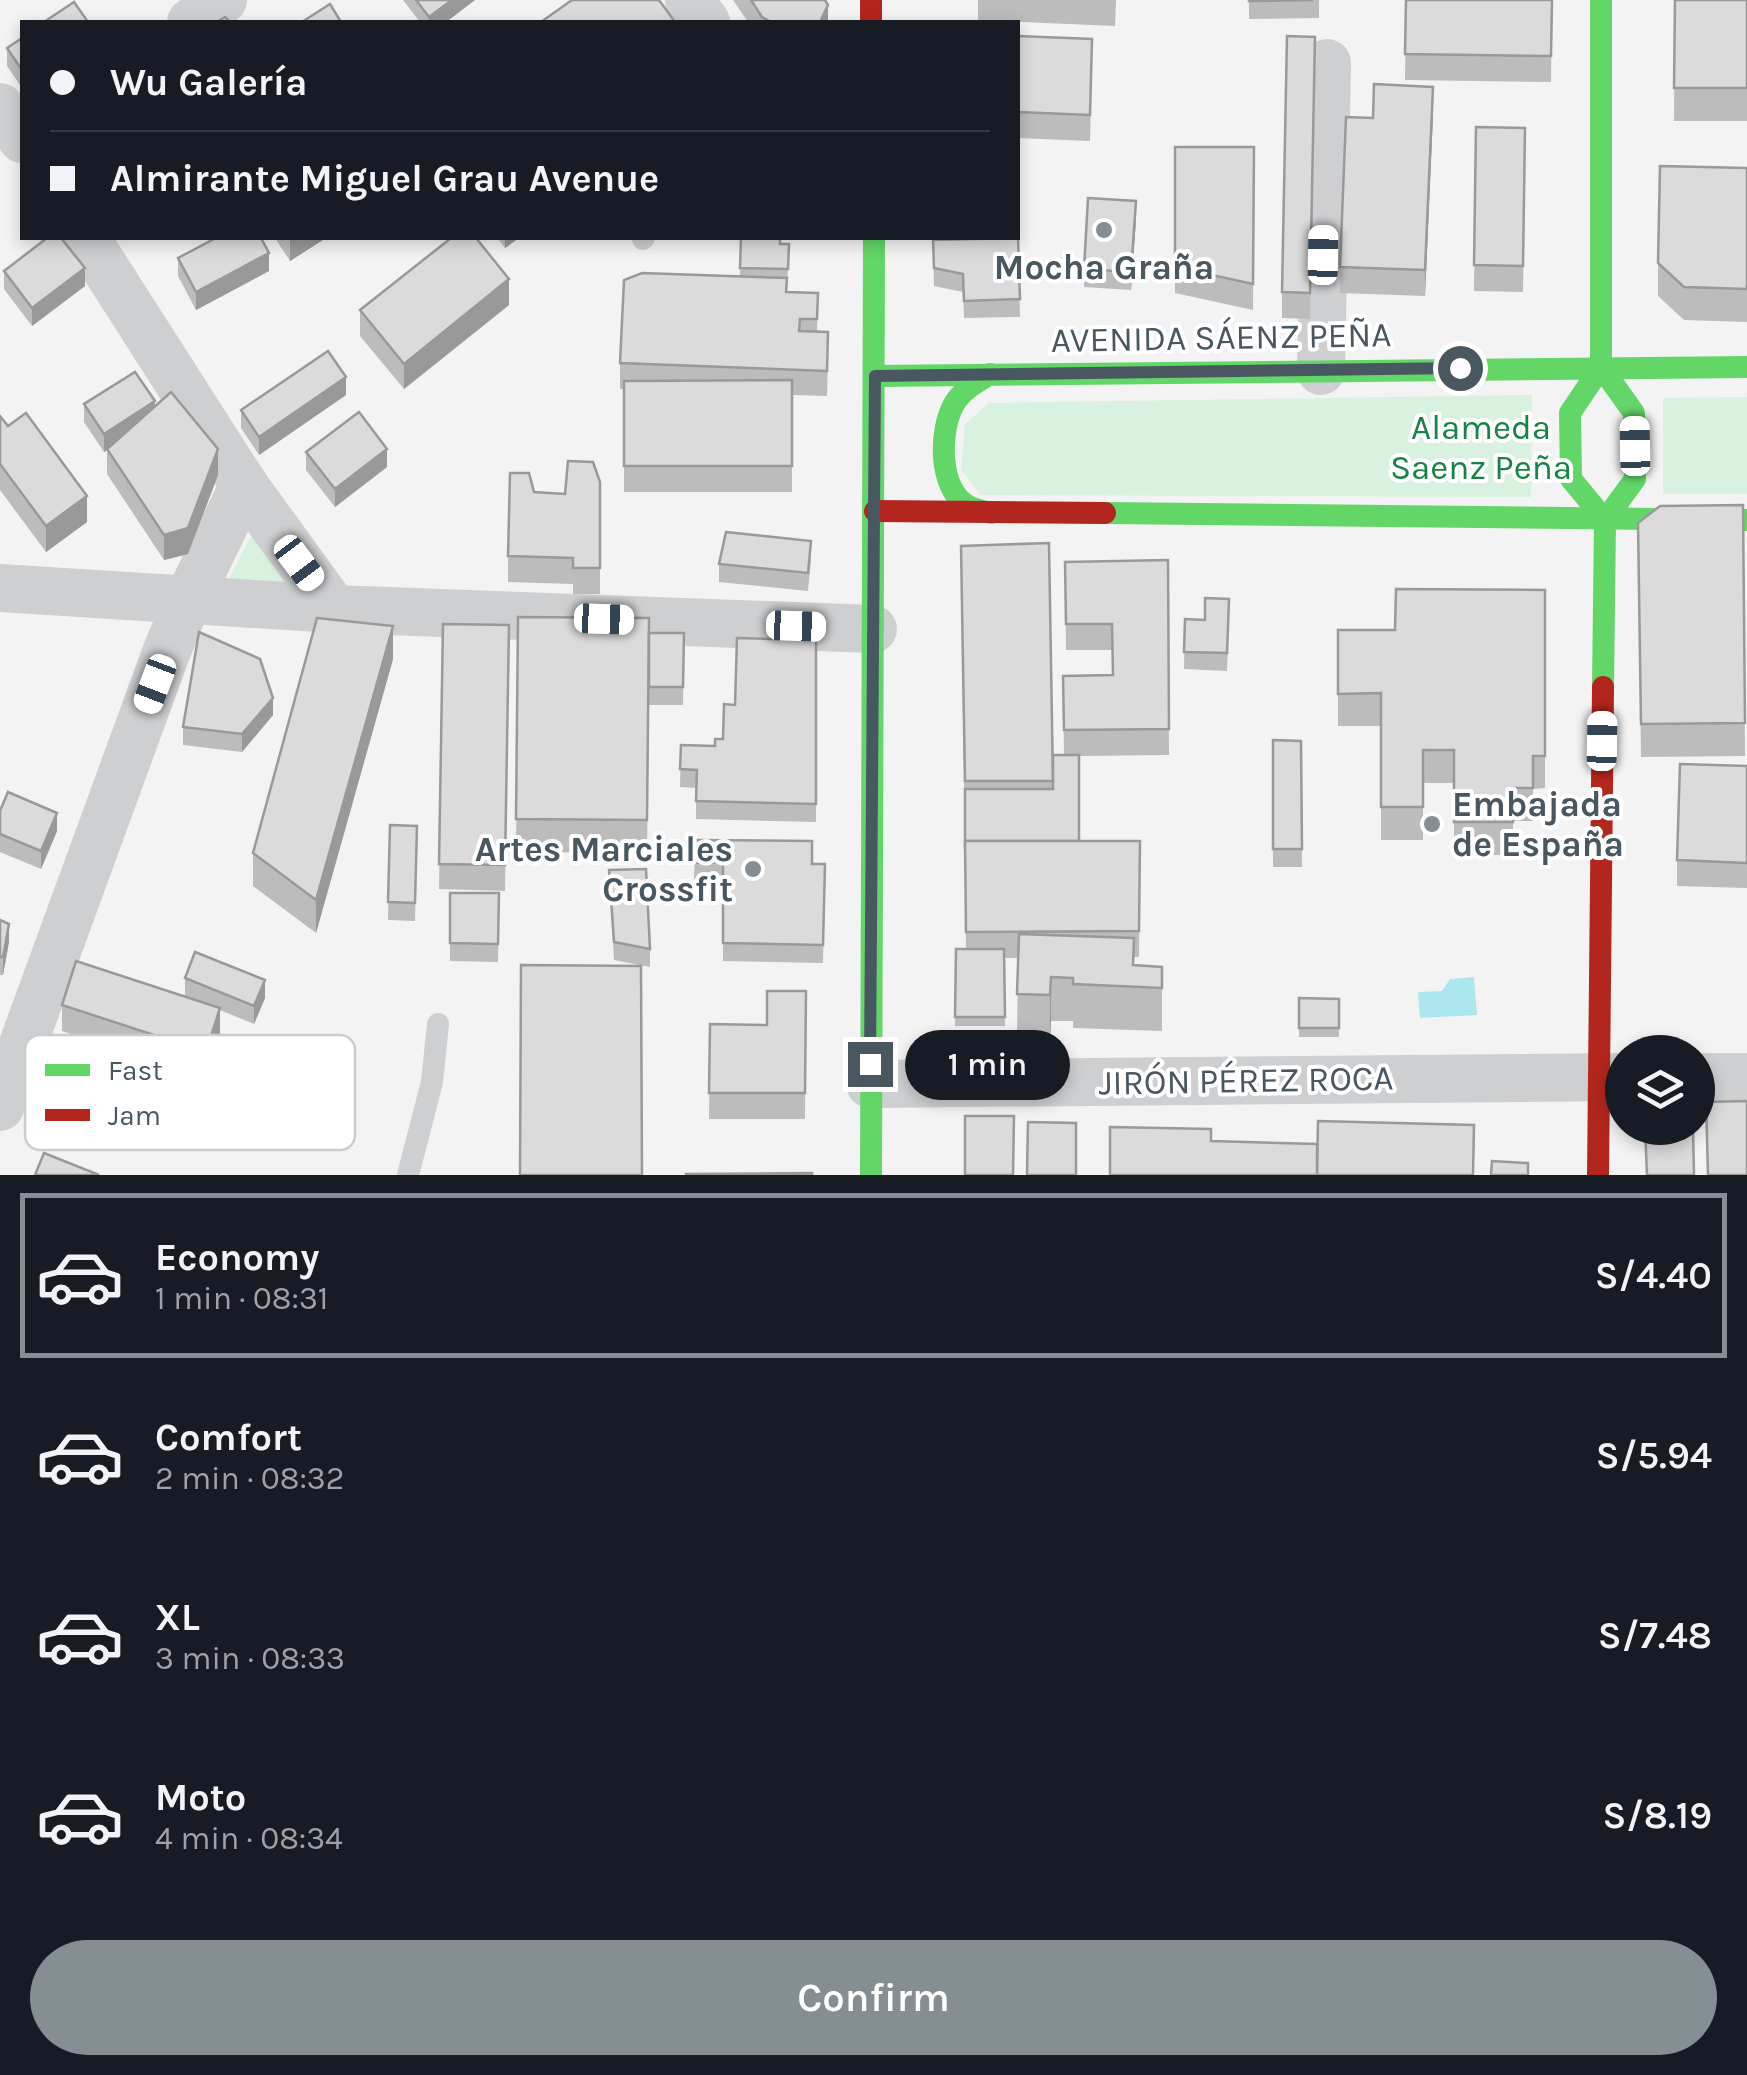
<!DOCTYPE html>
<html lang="en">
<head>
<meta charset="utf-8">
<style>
  :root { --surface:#171b24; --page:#20242c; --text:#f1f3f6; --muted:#9ea1a6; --line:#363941; --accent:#848e93 }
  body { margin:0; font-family:Karla,sans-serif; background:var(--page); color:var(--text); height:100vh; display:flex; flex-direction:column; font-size:38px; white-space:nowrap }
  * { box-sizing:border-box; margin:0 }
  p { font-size:32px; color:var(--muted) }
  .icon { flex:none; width:55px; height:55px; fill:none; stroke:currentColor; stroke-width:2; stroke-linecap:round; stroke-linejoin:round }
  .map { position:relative; height:1175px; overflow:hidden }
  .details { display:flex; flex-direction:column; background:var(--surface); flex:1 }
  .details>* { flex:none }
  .guide { position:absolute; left:20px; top:20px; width:1000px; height:220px; border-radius:0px; box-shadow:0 5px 15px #0003; display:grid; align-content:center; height:220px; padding:0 30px; background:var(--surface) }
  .buttons { position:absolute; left:1605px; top:1035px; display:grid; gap:20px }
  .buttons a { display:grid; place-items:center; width:110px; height:110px; border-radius:50%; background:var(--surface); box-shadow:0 5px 15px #0003; font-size:50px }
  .end { position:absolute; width:45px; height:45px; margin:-22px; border:12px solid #495760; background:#fff; box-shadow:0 0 0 5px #fff }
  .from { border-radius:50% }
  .bubble { position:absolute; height:70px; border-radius:35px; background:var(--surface); box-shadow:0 5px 15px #0003; font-size:32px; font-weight:600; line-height:70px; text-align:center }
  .car { position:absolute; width:30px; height:60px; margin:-30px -15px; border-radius:12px; box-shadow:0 0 8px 2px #0007; background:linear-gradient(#fff 24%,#345 0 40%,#fff 0 76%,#345 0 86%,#fff 0) }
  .guide b { display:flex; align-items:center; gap:35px; height:95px; font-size:38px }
  .guide b+b { border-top:2px solid var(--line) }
  .guide i { width:25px; height:25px; background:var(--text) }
  ul { padding:18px 0 0; list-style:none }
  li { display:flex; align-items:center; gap:30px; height:165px; margin:0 20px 15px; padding:0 10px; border:5px solid transparent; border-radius:0px }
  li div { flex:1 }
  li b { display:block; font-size:38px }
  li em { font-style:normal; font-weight:600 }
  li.on { border-color:var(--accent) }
  li>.icon { width:90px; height:90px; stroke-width:1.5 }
  .button { display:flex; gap:20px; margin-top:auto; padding:20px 30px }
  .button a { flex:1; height:115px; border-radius:60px; background:var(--accent); color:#fff; font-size:40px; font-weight:600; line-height:115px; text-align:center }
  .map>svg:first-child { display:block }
  .green { fill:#d8f2df }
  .water { fill:#ace7f0 }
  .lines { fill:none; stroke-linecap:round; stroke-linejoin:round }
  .lane { stroke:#cdcfd1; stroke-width:22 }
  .street { stroke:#cdcfd1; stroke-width:48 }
  .fast { stroke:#63d668; stroke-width:22 }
  .jam { stroke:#b3261e; stroke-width:22 }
  .wall { fill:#bcbcbd }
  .shaded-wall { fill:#99999a }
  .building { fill:#dbdbdc; stroke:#99999a; stroke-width:2.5 }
  .route { stroke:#495760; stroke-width:12 }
  .poi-dot { fill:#848e93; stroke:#fff; stroke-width:4 }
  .labels { text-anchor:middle; stroke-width:8; stroke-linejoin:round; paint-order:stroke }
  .poi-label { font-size:35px; font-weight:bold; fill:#495760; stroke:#fff }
  .street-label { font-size:35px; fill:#495760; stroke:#fff }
  .park-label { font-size:35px; fill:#168444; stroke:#fff }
  .key { fill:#fff; stroke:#c8cdcf; stroke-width:2.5 }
  .key-label { font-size:28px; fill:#495760 }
</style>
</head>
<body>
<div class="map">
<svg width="1747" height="1175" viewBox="0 0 1747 1175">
  <rect width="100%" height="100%" fill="#f3f3f3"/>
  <!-- green -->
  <g class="green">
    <polygon points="1532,395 1531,497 981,495 961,469 965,424 989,403"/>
    <polygon points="1747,397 1747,494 1663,494 1663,398"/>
    <polygon points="254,530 299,592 227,583"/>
  </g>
  <!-- water -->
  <polygon class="water" points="1474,977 1477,1015 1420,1018 1418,992 1442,991 1450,979"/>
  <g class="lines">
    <!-- lane -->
    <g class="lane">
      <polyline points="643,239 644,238"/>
      <polyline points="408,1175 432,1082 438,1024"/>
    </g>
    <!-- street -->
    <g class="street">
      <polyline points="689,0 706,22"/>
      <polyline points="191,22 223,0"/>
      <polyline points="0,107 22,139"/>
      <polyline points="86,238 244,485 334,609"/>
      <polyline points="1321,371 1327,63"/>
      <polyline points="0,588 334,609 873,629"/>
      <polyline points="1698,1077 1747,1077"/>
      <polyline points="870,1084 1622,1077"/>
      <polyline points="0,1107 166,653 187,602 244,485"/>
    </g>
    <!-- fast -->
    <g class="fast">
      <polyline points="1601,0 1601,367 1570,413 1571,479 1605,520 1603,687"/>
      <polyline points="1601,367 1634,413 1635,479 1605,520"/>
      <path d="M990,374C977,382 962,390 954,404C939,431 938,488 968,506C975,510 984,511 991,513"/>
      <polyline points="875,376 1747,367"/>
      <polyline points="1105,513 1747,520"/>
      <polyline points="871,1175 874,238"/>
    </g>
    <!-- jam -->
    <g class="jam">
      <polyline points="871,0 871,22"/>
      <polyline points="875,511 1105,513"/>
      <polyline points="1598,1175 1603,687"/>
    </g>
  </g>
  <!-- wall -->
  <g class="wall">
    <polygon points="403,0 475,0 446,22 420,22"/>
    <polygon points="733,0 825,0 828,22 748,22"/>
    <polygon points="978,0 1116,0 1115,26 978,20"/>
    <polygon points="1249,0 1319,0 1319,18 1249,19"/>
    <polygon points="1406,0 1552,0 1551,82 1405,80"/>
    <polygon points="1675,0 1747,0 1747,121 1674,121"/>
    <polygon points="1018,36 1092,65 1090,141 1018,138"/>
    <polygon points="1315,37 1310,319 1282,318 1282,292"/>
    <polygon points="22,38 22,88 7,66 7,48"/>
    <polygon points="1433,113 1425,296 1340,293 1340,267 1373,118"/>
    <polygon points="1476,127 1525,128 1523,292 1474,291"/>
    <polygon points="1175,147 1254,147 1253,310 1175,293"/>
    <polygon points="1747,168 1747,322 1684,320 1658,296 1658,263"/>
    <polygon points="1136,219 1131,290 1084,287 1084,269"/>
    <polygon points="275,238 326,238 290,261"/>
    <polygon points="497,238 519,238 505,248"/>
    <polygon points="741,238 789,244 787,292 818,293 817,332 828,358 827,396 792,395 792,492 624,492 624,389 620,389 620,363 740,276"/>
    <polygon points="1018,238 1020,317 964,318 963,292 934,286 933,240"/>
    <polygon points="178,258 269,271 196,310 178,276"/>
    <polygon points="4,271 85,286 32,326 4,289"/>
    <polygon points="509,305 404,389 360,336 360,310"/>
    <polygon points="346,395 259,455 241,428 241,410"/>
    <polygon points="84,404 155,406 218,475 188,554 164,560 107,474 107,450 104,452 84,422"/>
    <polygon points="0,416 87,522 46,552 0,490"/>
    <polygon points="306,452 387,467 335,507 306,470"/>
    <polygon points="600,482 600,594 573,594 573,584 508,582 508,556 534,492 565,494"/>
    <polygon points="1743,505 1745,756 1641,757 1638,523"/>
    <polygon points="961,546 1053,773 1064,755 1063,676 1112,675 1112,650 1066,650 1065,562 1168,560 1169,755 1079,756 1079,841 1140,841 1139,957 1134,957 1134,965 1162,967 1162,1031 1073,1028 1073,1021 1051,1021 1050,1039 1017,1038 1018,958 1004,958 1005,1026 955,1026 956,949 966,949"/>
    <polygon points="811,559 808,591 719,582 719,564"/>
    <polygon points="1545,590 1545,788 1533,789 1533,821 1513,821 1513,855 1454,855 1454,783 1423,783 1423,840 1381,840 1381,726 1338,726 1338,630 1395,630"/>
    <polygon points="518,617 649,633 684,633 683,705 649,705 647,853 516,852"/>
    <polygon points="1229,617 1227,671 1184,669 1185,619 1205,620"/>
    <polygon points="443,624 509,625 505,891 439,889"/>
    <polygon points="816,640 816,822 696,819 696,788 680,787 681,745 715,746 723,739 735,705"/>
    <polygon points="393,659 316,933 253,886 253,853"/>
    <polygon points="273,715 242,752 183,745 183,727"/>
    <polygon points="1273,740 1301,741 1302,867 1273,867"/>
    <polygon points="1747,766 1747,888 1677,886 1677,860"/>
    <polygon points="0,811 57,831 41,869 0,852"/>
    <polygon points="390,825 417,826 415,921 388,920"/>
    <polygon points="695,840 812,864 825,864 823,963 723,961 723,880 694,880"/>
    <polygon points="609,870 650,949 650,967 614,960"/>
    <polygon points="450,893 499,893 498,962 450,961"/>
    <polygon points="0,920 9,942 3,975 0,975"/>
    <polygon points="185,978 265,998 254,1024 220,1010 220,1034 206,1078 62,1031 62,1005 185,995"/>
    <polygon points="806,991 805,1119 709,1119 710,1024 767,1025"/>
    <polygon points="1299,998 1339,999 1339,1037 1299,1037"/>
    <polygon points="135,1083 120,1149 54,1130 54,1112"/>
  </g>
  <!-- shaded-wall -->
  <g class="shaded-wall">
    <polygon points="452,0 475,0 446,22 429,22 429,17"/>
    <polygon points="828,5 828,22 820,22"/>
    <polygon points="1433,87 1433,113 1425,296 1425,270"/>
    <polygon points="1136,201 1136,219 1131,290 1131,272"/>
    <polygon points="290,238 326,238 290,261"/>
    <polygon points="505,238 519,238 505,248"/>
    <polygon points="269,253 269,271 196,310 196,292"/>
    <polygon points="85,268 85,286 32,326 32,308"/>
    <polygon points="509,279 509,305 404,389 404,364"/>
    <polygon points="346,377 346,395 259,455 259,437"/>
    <polygon points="155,401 155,419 104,452 104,434"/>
    <polygon points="218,449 218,475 188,554 164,560 164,535"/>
    <polygon points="387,449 387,467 335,507 335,489"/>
    <polygon points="87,496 87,522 46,552 46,526"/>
    <polygon points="393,626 393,659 316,933 316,900"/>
    <polygon points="273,698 273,715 242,752 242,734"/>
    <polygon points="57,813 57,831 41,869 41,851"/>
    <polygon points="9,924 9,942 3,975 3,957"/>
    <polygon points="1051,977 1051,1021 1050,1039 1050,995"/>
    <polygon points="265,980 265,998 254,1024 254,1006"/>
    <polygon points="220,1008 220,1034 206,1078 206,1052"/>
    <polygon points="135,1065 135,1083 120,1149 120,1131"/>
  </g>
  <!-- building -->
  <g class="building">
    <polygon points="416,0 452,0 429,17"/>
    <polygon points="572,0 659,0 675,22 541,22"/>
    <polygon points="751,0 825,0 828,5 820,22 771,22 762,17"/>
    <polygon points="1249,0 1313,0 1249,1"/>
    <polygon points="1406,0 1552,0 1551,56 1405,54"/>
    <polygon points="1675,0 1747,0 1747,88 1674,88"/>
    <polygon points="74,2 88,22 44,22"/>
    <polygon points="330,4 341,22 302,22"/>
    <polygon points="225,17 230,22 217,22"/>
    <polygon points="1018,36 1092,39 1090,115 1018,112"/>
    <polygon points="1287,36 1315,37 1310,293 1282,292"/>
    <polygon points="22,38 22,70 7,48"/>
    <polygon points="1374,84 1433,87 1425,270 1340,267 1346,117 1373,118"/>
    <polygon points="1476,127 1525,128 1523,266 1474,265"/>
    <polygon points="1175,147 1254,147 1253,284 1175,267"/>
    <polygon points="1660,166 1747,168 1747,289 1684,287 1658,263"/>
    <polygon points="1088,198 1136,201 1131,272 1084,269"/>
    <polygon points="47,238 61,238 85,268 32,308 4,271"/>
    <polygon points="216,238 261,238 269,253 196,292 178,258"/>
    <polygon points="451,238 476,238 509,279 404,364 360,310"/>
    <polygon points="741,238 780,238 780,244 789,244 788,269 740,268"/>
    <polygon points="1018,238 1020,299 964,301 963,274 934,268 933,240"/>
    <polygon points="642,273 787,278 786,292 818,293 817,319 800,319 799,331 828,332 827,371 620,363 624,280"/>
    <polygon points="328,351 346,377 259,437 241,410"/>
    <polygon points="135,372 155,401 104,434 84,404"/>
    <polygon points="792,380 792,466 624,466 624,381"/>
    <polygon points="171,392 218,449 188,528 164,535 107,449"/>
    <polygon points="359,412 387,449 335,489 306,452"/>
    <polygon points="26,413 87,496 46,526 0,464 0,416 8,426"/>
    <polygon points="568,461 593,462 600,482 600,568 573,568 573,558 508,556 510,473 529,473 534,492 565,494"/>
    <polygon points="1743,505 1745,723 1641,724 1638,523 1660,506"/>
    <polygon points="726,532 811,541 808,573 719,564"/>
    <polygon points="1049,543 1053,781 965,781 961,546"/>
    <polygon points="1168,560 1169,729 1064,730 1063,676 1113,675 1112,624 1066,624 1065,562"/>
    <polygon points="1396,589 1545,590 1545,756 1533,756 1533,788 1513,788 1513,822 1454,822 1454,750 1423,750 1423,807 1381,807 1381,693 1338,694 1338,630 1395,630"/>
    <polygon points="1205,598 1229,599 1227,653 1184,652 1185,619 1205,620"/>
    <polygon points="518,617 649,618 647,820 516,819"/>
    <polygon points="317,618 393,626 316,900 253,853"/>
    <polygon points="443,624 509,625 505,865 439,864"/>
    <polygon points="199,632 260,659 273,698 242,734 183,727"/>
    <polygon points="649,633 684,633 683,687 649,687"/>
    <polygon points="737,638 816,640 816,804 696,801 697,770 680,769 681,745 715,746 715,739 723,739 724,704 735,705"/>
    <polygon points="1273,740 1301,741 1302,849 1273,849"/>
    <polygon points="1053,755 1079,755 1079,841 965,841 965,849 965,789 1053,789"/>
    <polygon points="1680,764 1747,766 1747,863 1677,860"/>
    <polygon points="8,792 57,813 41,851 0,834 0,811"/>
    <polygon points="390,825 417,826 415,903 388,902"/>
    <polygon points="695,840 812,841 812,864 825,864 823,945 723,943 723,862 694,863"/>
    <polygon points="965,841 1140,841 1139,931 966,932"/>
    <polygon points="646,869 650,949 614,942 609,870"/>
    <polygon points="450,893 499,893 498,944 450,943"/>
    <polygon points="0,920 9,924 3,957 0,957"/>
    <polygon points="1019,934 1134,938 1133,965 1162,967 1162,988 1073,984 1073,978 1051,977 1050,995 1017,994"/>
    <polygon points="956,949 1004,949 1005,1017 955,1017"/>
    <polygon points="195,952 265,980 254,1006 185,978"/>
    <polygon points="76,961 220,1008 206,1052 62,1005"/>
    <polygon points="521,965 641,966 642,1175 520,1175"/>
    <polygon points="767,991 806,991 805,1093 709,1093 710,1024 767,1025"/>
    <polygon points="1299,998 1339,999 1339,1028 1299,1028"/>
    <polygon points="1747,1101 1747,1175 1708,1175 1706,1102"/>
    <polygon points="965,1116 1014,1116 1013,1175 965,1175"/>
    <polygon points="1318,1121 1474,1125 1473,1175 1317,1175"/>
    <polygon points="1028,1122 1076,1123 1076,1175 1027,1175"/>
    <polygon points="1110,1127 1211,1129 1211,1141 1317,1144 1317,1175 1110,1175"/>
    <polygon points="1645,1128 1693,1128 1694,1175 1647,1175"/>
    <polygon points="44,1153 99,1175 35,1175"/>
    <polygon points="1492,1161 1528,1163 1528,1175 1491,1175"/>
    <polygon points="812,1173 812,1175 686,1175 686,1174"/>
  </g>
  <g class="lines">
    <!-- route -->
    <polyline class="route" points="870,1064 875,376 1460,368"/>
  </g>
  <!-- markers -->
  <g class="poi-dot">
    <circle cx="1104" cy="230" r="10"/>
    <circle cx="1432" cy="824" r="10"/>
    <circle cx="753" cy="869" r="10"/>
  </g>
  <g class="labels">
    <!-- poi labels -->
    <g class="poi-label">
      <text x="1104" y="279">Mocha Graña</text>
      <text x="1452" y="816" text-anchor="start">Embajada<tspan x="1452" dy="40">de España</tspan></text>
      <text x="733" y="861" text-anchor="end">Artes Marciales<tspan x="733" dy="40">Crossfit</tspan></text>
    </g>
    <!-- street labels -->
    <g class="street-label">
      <text transform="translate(1221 337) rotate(-1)" y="12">AVENIDA SÁENZ PEÑA</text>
      <text transform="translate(1246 1080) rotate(-1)" y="12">JIRÓN PÉREZ ROCA</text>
    </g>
    <!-- park labels -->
    <g class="park-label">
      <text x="1481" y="439">Alameda<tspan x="1481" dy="40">Saenz Peña</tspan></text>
    </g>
  </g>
  <!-- legend -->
  <rect x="25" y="1035" width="330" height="115" rx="15" class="key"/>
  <rect x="45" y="1064" width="45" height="12" fill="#63d668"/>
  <rect x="45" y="1109" width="45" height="12" fill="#b3261e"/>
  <g class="key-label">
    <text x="108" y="1080">Fast</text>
    <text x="108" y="1125">Jam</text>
  </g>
</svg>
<div class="buttons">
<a><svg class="icon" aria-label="layers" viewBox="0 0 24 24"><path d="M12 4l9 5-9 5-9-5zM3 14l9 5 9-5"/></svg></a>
</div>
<i class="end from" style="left:1460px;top:368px"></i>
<i class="end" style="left:870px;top:1064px"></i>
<div class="bubble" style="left:905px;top:1030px;width:165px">1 min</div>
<i class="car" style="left:1323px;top:255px;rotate:1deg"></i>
<i class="car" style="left:1635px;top:446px;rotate:359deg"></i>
<i class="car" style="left:299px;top:563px;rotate:143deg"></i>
<i class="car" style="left:604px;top:619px;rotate:92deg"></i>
<i class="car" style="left:796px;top:626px;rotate:92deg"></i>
<i class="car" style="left:155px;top:684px;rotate:201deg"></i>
<i class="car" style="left:1602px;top:741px;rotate:1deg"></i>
<div class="guide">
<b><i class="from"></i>Wu Galería</b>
<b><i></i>Almirante Miguel Grau Avenue</b>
</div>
</div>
<section class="details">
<ul>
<li class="on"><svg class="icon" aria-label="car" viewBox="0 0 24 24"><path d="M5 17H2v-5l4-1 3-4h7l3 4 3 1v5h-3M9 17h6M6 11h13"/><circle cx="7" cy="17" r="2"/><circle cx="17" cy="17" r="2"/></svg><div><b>Economy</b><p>1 min · 08:31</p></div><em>S/4.40</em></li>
<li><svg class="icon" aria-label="car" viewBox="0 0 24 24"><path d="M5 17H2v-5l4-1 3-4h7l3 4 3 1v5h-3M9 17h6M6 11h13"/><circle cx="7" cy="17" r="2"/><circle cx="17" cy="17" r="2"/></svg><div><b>Comfort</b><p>2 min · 08:32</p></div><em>S/5.94</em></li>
<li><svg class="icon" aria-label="car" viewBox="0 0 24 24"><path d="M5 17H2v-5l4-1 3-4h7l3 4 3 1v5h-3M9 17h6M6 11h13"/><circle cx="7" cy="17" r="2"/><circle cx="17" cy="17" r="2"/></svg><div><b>XL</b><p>3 min · 08:33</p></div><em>S/7.48</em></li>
<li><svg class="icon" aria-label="car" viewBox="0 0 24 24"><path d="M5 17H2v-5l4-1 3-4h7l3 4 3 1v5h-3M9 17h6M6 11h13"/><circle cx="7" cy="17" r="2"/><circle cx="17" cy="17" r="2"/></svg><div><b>Moto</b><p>4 min · 08:34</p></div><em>S/8.19</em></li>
</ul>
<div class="button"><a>Confirm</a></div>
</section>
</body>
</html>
